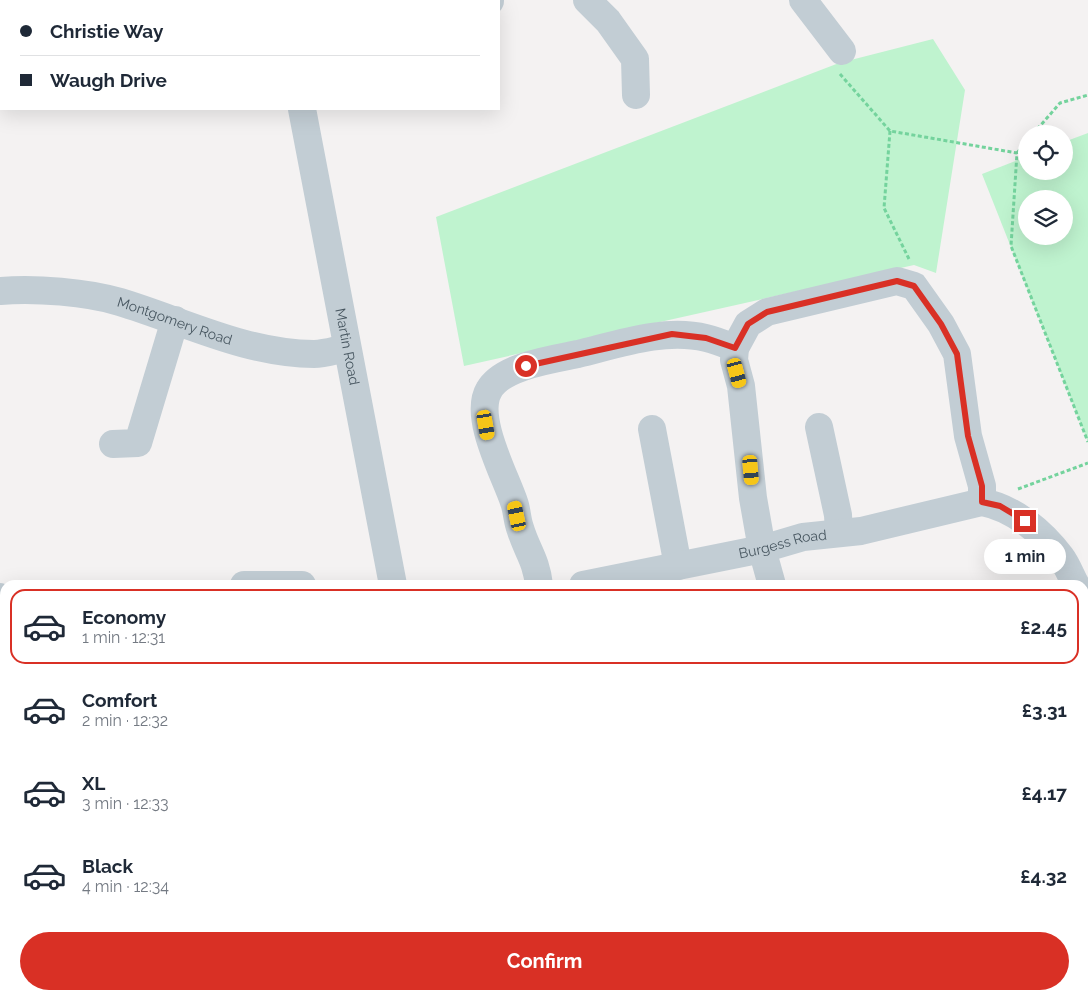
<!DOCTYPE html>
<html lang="en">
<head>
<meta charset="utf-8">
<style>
  :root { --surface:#fff; --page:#f2f2f3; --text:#1f2937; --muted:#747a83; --line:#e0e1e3; --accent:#d93025 }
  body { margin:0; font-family:Raleway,sans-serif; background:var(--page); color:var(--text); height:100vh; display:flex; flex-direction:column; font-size:19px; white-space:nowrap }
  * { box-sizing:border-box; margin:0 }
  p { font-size:16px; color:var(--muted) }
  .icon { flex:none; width:28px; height:28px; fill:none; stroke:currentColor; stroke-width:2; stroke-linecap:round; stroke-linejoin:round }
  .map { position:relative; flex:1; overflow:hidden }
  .details { position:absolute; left:0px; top:580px; width:1089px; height:420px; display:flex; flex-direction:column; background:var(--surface); border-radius:15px 15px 0 0; box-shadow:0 5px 20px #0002 }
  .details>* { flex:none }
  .guide { position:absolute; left:0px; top:0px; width:500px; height:110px; box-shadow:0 5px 20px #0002; display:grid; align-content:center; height:110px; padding:0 20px; background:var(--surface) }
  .buttons { position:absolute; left:1018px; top:125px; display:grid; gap:10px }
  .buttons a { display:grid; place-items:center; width:55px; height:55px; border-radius:50%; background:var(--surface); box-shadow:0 5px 20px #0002; font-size:25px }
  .end { position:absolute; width:22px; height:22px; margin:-11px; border:6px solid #d93025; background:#fff; box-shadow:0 0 0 2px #fff }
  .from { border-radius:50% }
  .bubble { position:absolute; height:35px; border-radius:18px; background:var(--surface); box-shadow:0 5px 20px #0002; font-size:16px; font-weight:700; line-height:35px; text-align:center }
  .car { position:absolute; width:15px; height:30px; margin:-15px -8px; border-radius:6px; box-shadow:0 0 4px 1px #0007; background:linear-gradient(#f5c518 24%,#345 0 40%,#f5c518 0 76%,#345 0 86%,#f5c518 0) }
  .guide b { display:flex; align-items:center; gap:18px; height:48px; font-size:19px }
  .guide b+b { border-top:1px solid var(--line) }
  .guide i { width:12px; height:12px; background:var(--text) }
  ul { padding:9px 0 0; list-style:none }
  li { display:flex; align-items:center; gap:15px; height:75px; margin:0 10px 8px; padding:0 10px; border:2px solid transparent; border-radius:15px }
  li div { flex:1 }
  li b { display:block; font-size:19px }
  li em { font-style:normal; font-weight:700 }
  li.current { border-color:var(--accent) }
  li>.icon { width:45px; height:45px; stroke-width:1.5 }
  .button { display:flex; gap:10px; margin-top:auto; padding:10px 20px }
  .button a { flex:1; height:58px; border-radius:30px; background:var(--accent); color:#fff; font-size:20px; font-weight:700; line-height:58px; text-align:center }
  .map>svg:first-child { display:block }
  .green { fill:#bff3cf; fill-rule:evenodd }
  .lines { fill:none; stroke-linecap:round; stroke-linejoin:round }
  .path { stroke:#74d39d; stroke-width:3; stroke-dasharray:4 2.5; stroke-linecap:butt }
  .minor { stroke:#c2cdd4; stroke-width:28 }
  .rail-casing { stroke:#b3b7bc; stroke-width:5.5 }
  .rail { stroke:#fff; stroke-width:4; stroke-dasharray:11; stroke-linecap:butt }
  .route { stroke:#d93025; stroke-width:6 }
  .labels { text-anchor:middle; stroke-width:4.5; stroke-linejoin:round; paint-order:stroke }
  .street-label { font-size:14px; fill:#485761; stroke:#fff }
</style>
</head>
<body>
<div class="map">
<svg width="1088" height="1000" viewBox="0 0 1088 1000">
  <rect width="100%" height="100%" fill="#f4f2f2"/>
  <!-- green -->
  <g class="green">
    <polygon points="933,39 965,90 936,273 914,265 464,366 436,217 839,63"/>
    <path d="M1088,133V442L982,174L1026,157V171H1064V142ZM1026,199H1064V236H1026Z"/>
    <polygon points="312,995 382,995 377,1000 319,1000"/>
    <polygon points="434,995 734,995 738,1000 440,1000"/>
  </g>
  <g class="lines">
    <!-- path -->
    <g class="path">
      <polyline points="840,74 890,131 1017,153 1011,246 1088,442"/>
      <polyline points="890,131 884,208 909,259"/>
      <polyline points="1033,134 1060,103 1088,95"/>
      <polyline points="1017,153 1026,142"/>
      <polyline points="1018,489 1088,463"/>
    </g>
    <!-- minor -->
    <g class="minor">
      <polyline points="587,0 608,21 635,59 636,95"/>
      <polyline points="803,0 842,51"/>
      <polyline points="77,1 78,0"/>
      <polyline points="490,1 490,0"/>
      <polyline points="0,76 1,77"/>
      <path id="s1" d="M302,109L393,585"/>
      <path id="s2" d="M0,291C35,288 87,292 120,302C183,321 247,354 314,354C325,354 336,350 347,348"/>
      <polyline points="819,427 838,515 839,533"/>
      <polyline points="652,429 678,566"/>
      <polyline points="113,444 138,443 175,320"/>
      <polyline points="244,585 302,585"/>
      <path d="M539,585C536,559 527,551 520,528C517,520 517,510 514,502C505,475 473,417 489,390C502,366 554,359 578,354C619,344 664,328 706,338C715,340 725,344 735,348"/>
      <path id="s3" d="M583,585L762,549L803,537L861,531L982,502C1014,508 1042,532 1061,557C1067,565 1071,576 1076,585"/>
      <polyline points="772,585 762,549 753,498 741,386 734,360 735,348 748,324 767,312 897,281 914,286 941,324 957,354 968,436 982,486 982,502"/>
      <polyline points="0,597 5,608"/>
      <polyline points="1084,599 1088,612"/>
      <polyline points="0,684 5,675"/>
      <polyline points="1084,817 1088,816"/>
      <polyline points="985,995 992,1000"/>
      <polyline points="870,1000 880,995"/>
    </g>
    <defs>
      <g id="rail">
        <polyline points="0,712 5,714"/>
        <polyline points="0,726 5,728"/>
        <polyline points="404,995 411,1000"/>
        <polyline points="424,995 430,1000"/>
      </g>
    </defs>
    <!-- rail casing -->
    <use href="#rail" class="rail-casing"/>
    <!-- rail -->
    <use href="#rail" class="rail"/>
  </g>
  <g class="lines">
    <!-- route -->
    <polyline class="route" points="526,366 672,334 706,338 735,348 748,324 767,312 897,281 914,286 941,324 957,354 968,436 982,486 982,502 1000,506 1025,521"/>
  </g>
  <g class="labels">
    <!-- street labels -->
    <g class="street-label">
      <text dy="5" stroke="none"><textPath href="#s2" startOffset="179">Montgomery Road</textPath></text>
      <text dy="5" stroke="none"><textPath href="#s1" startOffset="242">Martin Road</textPath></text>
      <text dy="5" stroke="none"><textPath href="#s3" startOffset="204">Burgess Road</textPath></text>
    </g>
  </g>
</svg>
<div class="buttons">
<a><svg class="icon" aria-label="locate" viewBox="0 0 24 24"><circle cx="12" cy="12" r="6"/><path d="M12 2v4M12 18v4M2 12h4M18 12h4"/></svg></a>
<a><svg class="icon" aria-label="layers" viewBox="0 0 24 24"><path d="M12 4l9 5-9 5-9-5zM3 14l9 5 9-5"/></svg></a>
</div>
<i class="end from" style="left:526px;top:366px"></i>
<i class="end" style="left:1025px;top:521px"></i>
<div class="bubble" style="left:984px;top:539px;width:82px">1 min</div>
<i class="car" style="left:737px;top:373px;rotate:165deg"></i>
<i class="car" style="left:486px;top:425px;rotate:170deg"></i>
<i class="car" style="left:751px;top:470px;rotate:175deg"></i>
<i class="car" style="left:517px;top:516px;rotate:348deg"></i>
<div class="guide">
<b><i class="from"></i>Christie Way</b>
<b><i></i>Waugh Drive</b>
</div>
<section class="details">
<ul>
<li class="current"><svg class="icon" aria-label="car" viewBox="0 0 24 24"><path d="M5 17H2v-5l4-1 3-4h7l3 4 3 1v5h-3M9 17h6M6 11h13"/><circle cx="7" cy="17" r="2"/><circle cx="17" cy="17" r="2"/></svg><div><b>Economy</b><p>1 min · 12:31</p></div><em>£2.45</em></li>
<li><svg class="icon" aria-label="car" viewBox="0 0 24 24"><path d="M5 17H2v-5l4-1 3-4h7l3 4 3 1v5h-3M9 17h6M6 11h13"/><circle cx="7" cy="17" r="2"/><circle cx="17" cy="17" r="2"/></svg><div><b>Comfort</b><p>2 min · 12:32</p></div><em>£3.31</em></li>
<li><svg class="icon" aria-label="car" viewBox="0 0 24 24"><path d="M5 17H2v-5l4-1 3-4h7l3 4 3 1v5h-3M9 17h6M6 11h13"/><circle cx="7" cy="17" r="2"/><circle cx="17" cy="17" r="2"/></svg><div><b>XL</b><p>3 min · 12:33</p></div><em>£4.17</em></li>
<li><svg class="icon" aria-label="car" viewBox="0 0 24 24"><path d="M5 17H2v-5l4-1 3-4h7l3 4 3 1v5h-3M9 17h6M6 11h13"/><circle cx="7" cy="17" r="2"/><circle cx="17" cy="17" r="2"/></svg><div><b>Black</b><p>4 min · 12:34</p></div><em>£4.32</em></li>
</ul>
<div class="button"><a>Confirm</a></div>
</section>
</div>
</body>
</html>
